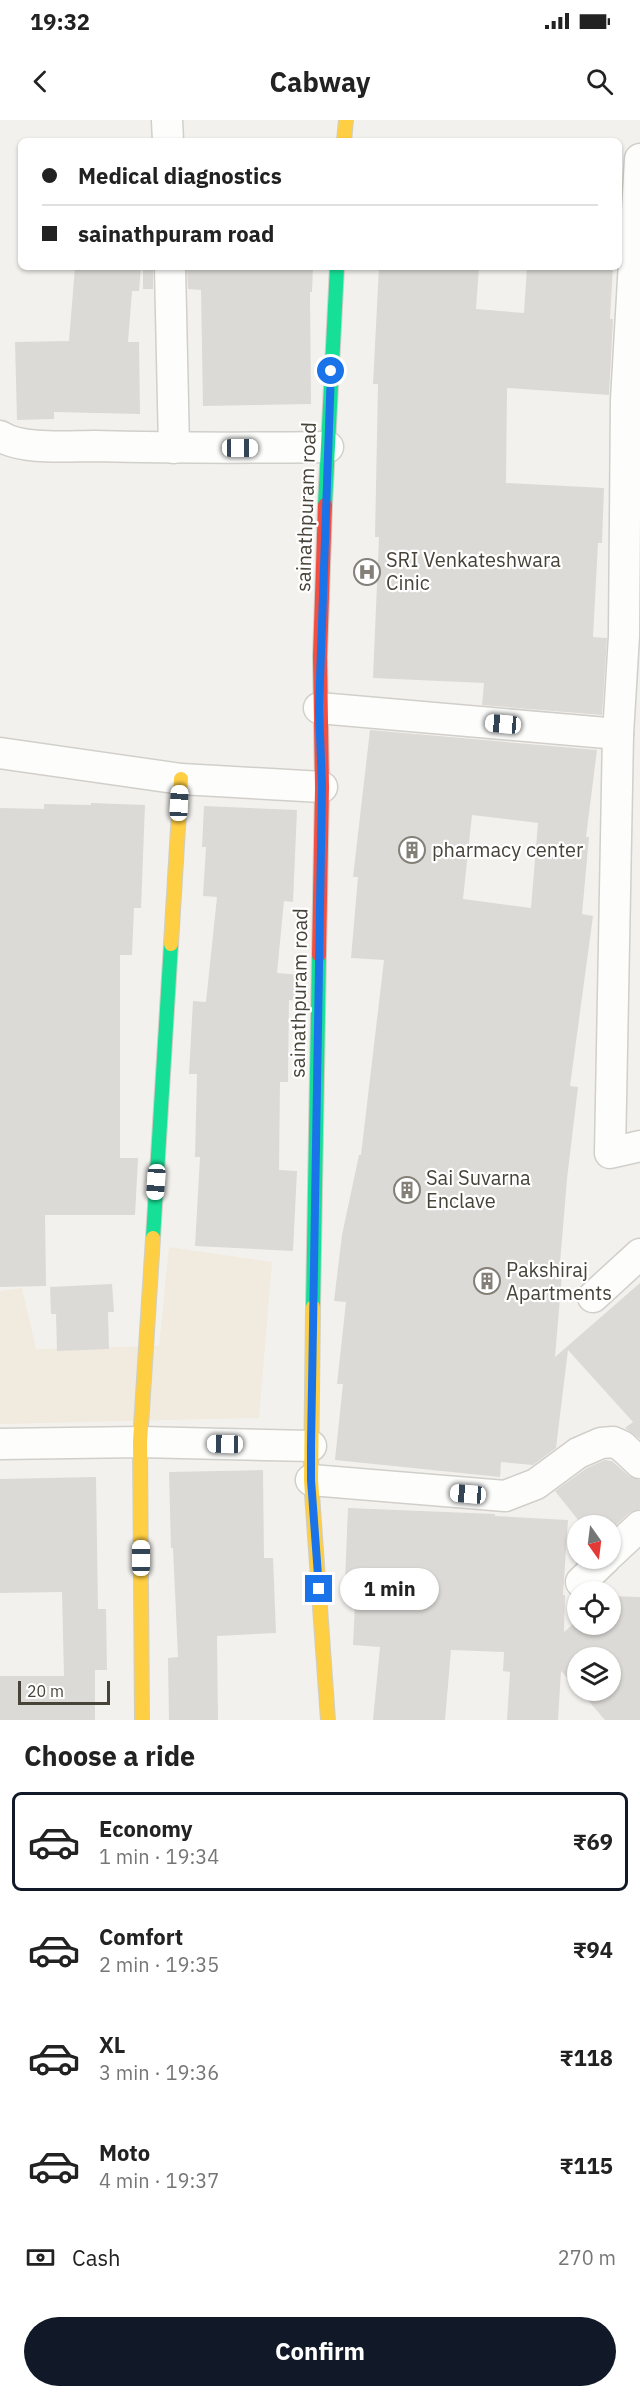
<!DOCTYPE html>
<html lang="en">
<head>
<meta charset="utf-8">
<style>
  :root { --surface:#fff; --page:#f6f6f6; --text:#222; --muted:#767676; --line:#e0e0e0; --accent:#111827 }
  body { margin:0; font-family:"IBM Plex Sans",sans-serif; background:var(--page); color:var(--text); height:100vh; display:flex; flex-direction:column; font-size:22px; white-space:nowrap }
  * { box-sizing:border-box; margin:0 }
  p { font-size:20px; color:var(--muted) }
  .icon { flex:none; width:33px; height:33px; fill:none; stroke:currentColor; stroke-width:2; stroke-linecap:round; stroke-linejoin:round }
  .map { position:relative; height:1600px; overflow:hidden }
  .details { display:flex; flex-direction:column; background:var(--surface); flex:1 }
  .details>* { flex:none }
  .top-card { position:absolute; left:18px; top:18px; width:604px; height:132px; border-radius:9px; box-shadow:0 2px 4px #0004; display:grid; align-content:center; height:132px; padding:0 24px; background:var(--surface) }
  .needle { width:39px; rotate:166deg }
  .controls { position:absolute; left:567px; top:1395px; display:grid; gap:12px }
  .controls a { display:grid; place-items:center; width:54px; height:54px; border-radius:50%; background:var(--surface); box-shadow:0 2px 4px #0004; font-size:30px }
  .scale { position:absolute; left:18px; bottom:15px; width:92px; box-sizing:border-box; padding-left:6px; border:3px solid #484339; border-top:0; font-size:16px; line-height:21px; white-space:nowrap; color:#484339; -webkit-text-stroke:4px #fff; paint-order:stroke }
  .end { position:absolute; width:27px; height:27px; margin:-14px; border:8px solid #1a73e8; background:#fff; box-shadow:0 0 0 3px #fff }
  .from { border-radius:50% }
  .bubble { position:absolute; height:42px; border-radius:21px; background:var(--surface); box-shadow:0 2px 4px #0004; font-size:20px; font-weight:800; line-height:42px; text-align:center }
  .car { position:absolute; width:18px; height:36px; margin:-18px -9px; border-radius:8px; box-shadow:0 0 4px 2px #0007; background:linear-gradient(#fff 24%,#345 0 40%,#fff 0 76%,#345 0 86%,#fff 0) }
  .top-card b { display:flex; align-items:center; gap:21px; height:57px; font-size:22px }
  .top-card b+b { border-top:2px solid var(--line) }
  .top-card i { width:15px; height:15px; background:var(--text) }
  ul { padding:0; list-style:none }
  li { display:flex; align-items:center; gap:18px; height:99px; margin:0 12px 9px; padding:0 12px; border:3px solid transparent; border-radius:9px }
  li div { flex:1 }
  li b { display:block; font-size:22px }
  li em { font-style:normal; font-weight:800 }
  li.current { border-color:var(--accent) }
  li>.icon { width:54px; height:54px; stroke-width:1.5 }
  h2 { padding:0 24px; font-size:27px; line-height:72px }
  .pay { display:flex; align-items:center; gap:15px; height:66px; padding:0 24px; font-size:22px }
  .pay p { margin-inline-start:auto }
  .primary-button { display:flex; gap:12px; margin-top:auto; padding:12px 24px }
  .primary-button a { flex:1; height:69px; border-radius:36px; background:var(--accent); color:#fff; font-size:24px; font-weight:800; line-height:69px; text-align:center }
  .status { display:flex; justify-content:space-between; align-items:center; height:42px; padding:0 30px; background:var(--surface); direction:ltr }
  .status svg { height:16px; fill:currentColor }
  header { display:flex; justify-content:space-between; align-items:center; height:78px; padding:0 24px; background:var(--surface); font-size:27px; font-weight:800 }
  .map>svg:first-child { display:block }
  .commercial { fill:#f1eade }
  .building { fill:#dcdad6; fill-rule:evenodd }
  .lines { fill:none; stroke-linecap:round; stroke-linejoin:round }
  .street-casing { stroke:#d1cfca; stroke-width:33 }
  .fast-casing { stroke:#d1cec4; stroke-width:16 }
  .slow-casing { stroke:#d1cec4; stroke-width:16 }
  .jam-casing { stroke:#d1cec4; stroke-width:16 }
  .street { stroke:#fdfdfc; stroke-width:30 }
  .fast { stroke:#16e098; stroke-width:14 }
  .slow { stroke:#ffcf43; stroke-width:14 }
  .jam { stroke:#f24e42; stroke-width:14 }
  .route { stroke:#1a73e8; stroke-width:8 }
  .labels { text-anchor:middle; stroke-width:4.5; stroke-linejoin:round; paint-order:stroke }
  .street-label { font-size:20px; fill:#484339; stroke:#fff }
  .poi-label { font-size:20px; fill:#484339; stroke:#fff; text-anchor:start }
</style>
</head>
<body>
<div class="status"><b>19:32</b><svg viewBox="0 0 49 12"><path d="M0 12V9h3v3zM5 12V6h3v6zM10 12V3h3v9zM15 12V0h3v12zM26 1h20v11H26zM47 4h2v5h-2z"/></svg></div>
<header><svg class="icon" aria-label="back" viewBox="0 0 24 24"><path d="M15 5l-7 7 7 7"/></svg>Cabway<svg class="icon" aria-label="search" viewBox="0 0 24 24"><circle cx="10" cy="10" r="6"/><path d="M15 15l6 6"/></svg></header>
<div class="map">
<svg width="640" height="1600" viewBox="0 0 640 1600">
  <rect width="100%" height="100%" fill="#f3f1ed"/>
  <!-- commercial -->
  <polygon class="commercial" points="169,1127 272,1142 259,1298 0,1304 0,1171 22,1168 36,1229 159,1226"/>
  <!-- building -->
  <g class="building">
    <polygon points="75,147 141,147 139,171 132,171 128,222 139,222 140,294 54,292 54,299 17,300 15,222 69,221"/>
    <rect x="143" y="147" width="10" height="22"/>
    <polygon points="187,147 313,147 312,172 310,172 311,284 203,286 201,170 188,169"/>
    <polygon points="379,147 479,147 476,189 524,193 527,147 613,147 610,199 613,199 609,275 507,268 506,363 604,368 602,423 598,423 593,517 607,518 602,595 482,585 484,563 373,558 379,417 375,417 378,264 373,264"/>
    <path d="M370,610L597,630L586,717H589L582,794L593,796L570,966L578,967L567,1059L560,1143H563L555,1237L640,1163V1319L625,1308L633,1302L568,1230L556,1328L533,1345L501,1342L500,1357L335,1340L343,1264H337L346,1182L334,1181L342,1115L359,1035H361L384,840L351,838L358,757H353ZM472,695L538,703L531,788L463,779Z"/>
    <polygon points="91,683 145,685 141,788 134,788 132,835 120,835 120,1038 138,1038 135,1095 45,1095 46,1166 0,1167 0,688 44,689 44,684 91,685"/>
    <polygon points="204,686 297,690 293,782 284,781 277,853 300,855 300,881 289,880 288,962 280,962 279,1050 297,1051 293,1131 195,1126 200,1037 195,1037 197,954 189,954 193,881 206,882 217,777 203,776 206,727 202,727"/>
    <polygon points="112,1164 114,1192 108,1192 109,1229 57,1231 56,1194 51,1194 50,1167"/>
    <polygon points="605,1340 612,1341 629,1356 640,1360 640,1389 629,1393 615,1406 583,1406 555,1371 587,1348"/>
    <polygon points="263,1350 264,1438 273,1438 276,1513 217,1516 218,1600 169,1600 168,1538 178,1537 173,1428 171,1428 169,1352"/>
    <polygon points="96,1357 98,1489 106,1489 107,1550 95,1550 95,1600 0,1600 0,1556 64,1556 62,1472 0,1473 0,1359"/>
    <polygon points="348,1388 495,1394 495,1396 568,1400 563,1475 565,1475 564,1512 578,1500 578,1504 610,1504 610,1476 640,1477 640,1600 605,1600 579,1570 610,1570 610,1538 578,1538 578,1569 561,1551 558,1600 507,1600 510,1552 503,1551 504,1532 451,1530 445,1600 373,1600 380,1527 353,1525 356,1462 345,1461"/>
  </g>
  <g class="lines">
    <defs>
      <g id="street">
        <polyline points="167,0 168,21"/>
        <polyline points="170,147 174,328"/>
        <path d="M0,316C21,330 68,326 94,326C172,328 250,328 328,327"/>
        <polyline points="319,588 618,614 624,516 626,280 640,39"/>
        <polyline points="618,614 610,1033 640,1026"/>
        <polyline points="0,633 181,659 322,667"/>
        <polyline points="593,1177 640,1134"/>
        <polyline points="0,1324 140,1322 311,1326"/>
        <polyline points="311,1360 505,1376 536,1364 578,1333 601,1323 613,1322 622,1326 640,1343"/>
        <polyline points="610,1434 640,1406"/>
        <polyline points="581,1462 606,1438"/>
      </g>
      <g id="fast">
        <polyline points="325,385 337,147"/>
        <polyline points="153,1118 171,824"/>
        <polyline points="313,1187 319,835"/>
      </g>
      <g id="slow">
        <polyline points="344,21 346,0"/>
        <polyline points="171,824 181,659"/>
        <polyline points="313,1187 311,1360 328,1600"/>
        <polyline points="142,1600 140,1322 153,1118"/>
      </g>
      <polyline id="jam" points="319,835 322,667 320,537 325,385"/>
    </defs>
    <!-- street casing -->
    <use href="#street" class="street-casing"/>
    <!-- fast casing -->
    <use href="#fast" class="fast-casing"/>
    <!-- slow casing -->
    <use href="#slow" class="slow-casing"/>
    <!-- jam casing -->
    <use href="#jam" class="jam-casing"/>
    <!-- street -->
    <use href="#street" class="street"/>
    <!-- fast -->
    <use href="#fast" class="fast"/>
    <!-- slow -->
    <use href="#slow" class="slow"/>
    <!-- jam -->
    <use href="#jam" class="jam"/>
  </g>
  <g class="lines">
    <!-- route -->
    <polyline class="route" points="319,1469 311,1360 311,1326 322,667 319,588 331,251"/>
  </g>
  <!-- icons -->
  <defs>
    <symbol id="hospital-ring" viewBox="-11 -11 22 22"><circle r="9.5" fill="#fff" stroke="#848078" stroke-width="1.5"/><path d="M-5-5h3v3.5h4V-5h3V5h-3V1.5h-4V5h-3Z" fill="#848078"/></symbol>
    <symbol id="building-ring" viewBox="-11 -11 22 22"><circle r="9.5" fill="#fff" stroke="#848078" stroke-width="1.5"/><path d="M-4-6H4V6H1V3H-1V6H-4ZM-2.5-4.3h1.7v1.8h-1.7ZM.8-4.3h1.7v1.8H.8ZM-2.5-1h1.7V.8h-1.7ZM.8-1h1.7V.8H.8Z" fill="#848078"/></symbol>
  </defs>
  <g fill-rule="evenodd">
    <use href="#hospital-ring" x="352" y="437" width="30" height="30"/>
    <use href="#building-ring" x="397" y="715" width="30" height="30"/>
    <use href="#building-ring" x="392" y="1055" width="30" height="30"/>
    <use href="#building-ring" x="472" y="1146" width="30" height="30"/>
  </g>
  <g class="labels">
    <!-- street labels -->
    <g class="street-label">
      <text transform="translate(306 387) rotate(-88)" y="7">sainathpuram road</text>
      <text transform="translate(299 873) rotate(-89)" y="7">sainathpuram road</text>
    </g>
    <!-- poi labels -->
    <g class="poi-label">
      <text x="386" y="447">SRI Venkateshwara<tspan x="386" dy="23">Cinic</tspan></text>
      <text x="432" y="737">pharmacy center</text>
      <text x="426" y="1065">Sai Suvarna<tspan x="426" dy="23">Enclave</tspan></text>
      <text x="506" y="1157">Pakshiraj<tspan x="506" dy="23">Apartments</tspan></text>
    </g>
  </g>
</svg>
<div class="controls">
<a><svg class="needle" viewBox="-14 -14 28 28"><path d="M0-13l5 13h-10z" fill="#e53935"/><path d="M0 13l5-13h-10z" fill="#767676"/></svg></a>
<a><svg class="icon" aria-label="locate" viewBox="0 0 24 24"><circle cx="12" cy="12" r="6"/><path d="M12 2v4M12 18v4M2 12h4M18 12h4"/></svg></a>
<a><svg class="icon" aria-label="layers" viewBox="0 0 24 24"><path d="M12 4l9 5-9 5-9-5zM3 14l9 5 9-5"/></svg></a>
</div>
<div class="scale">20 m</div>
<i class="end from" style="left:331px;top:251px"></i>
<i class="end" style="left:319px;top:1469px"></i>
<div class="bubble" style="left:340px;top:1448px;width:99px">1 min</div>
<i class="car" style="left:240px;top:328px;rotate:90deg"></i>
<i class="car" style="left:503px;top:604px;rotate:275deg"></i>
<i class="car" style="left:179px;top:683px;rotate:3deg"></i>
<i class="car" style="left:156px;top:1062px;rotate:184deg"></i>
<i class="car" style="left:225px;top:1324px;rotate:271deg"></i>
<i class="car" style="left:468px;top:1374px;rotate:275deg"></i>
<i class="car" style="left:141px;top:1438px;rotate:0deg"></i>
<div class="top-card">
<b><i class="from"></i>Medical diagnostics</b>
<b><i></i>sainathpuram road</b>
</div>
</div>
<section class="details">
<h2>Choose a ride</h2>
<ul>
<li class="current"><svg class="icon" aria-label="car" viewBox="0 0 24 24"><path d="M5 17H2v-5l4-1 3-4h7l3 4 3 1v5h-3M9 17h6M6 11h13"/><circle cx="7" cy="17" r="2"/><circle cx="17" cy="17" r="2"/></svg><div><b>Economy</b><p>1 min · 19:34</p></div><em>₹69</em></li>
<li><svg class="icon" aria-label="car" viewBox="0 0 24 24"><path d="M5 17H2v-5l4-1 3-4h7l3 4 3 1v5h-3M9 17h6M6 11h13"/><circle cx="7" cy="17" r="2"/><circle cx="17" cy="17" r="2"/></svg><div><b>Comfort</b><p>2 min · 19:35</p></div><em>₹94</em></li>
<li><svg class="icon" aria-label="car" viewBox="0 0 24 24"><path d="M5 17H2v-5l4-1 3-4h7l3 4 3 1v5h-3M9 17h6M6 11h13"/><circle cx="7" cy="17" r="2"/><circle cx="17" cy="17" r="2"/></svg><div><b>XL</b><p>3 min · 19:36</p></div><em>₹118</em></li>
<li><svg class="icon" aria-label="car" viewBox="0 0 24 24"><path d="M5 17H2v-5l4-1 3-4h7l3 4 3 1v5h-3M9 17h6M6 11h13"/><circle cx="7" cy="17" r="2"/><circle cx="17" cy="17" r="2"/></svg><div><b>Moto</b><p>4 min · 19:37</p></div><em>₹115</em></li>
</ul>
<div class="pay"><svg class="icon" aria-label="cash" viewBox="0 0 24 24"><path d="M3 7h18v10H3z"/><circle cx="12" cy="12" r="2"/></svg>Cash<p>270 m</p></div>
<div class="primary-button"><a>Confirm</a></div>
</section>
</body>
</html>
